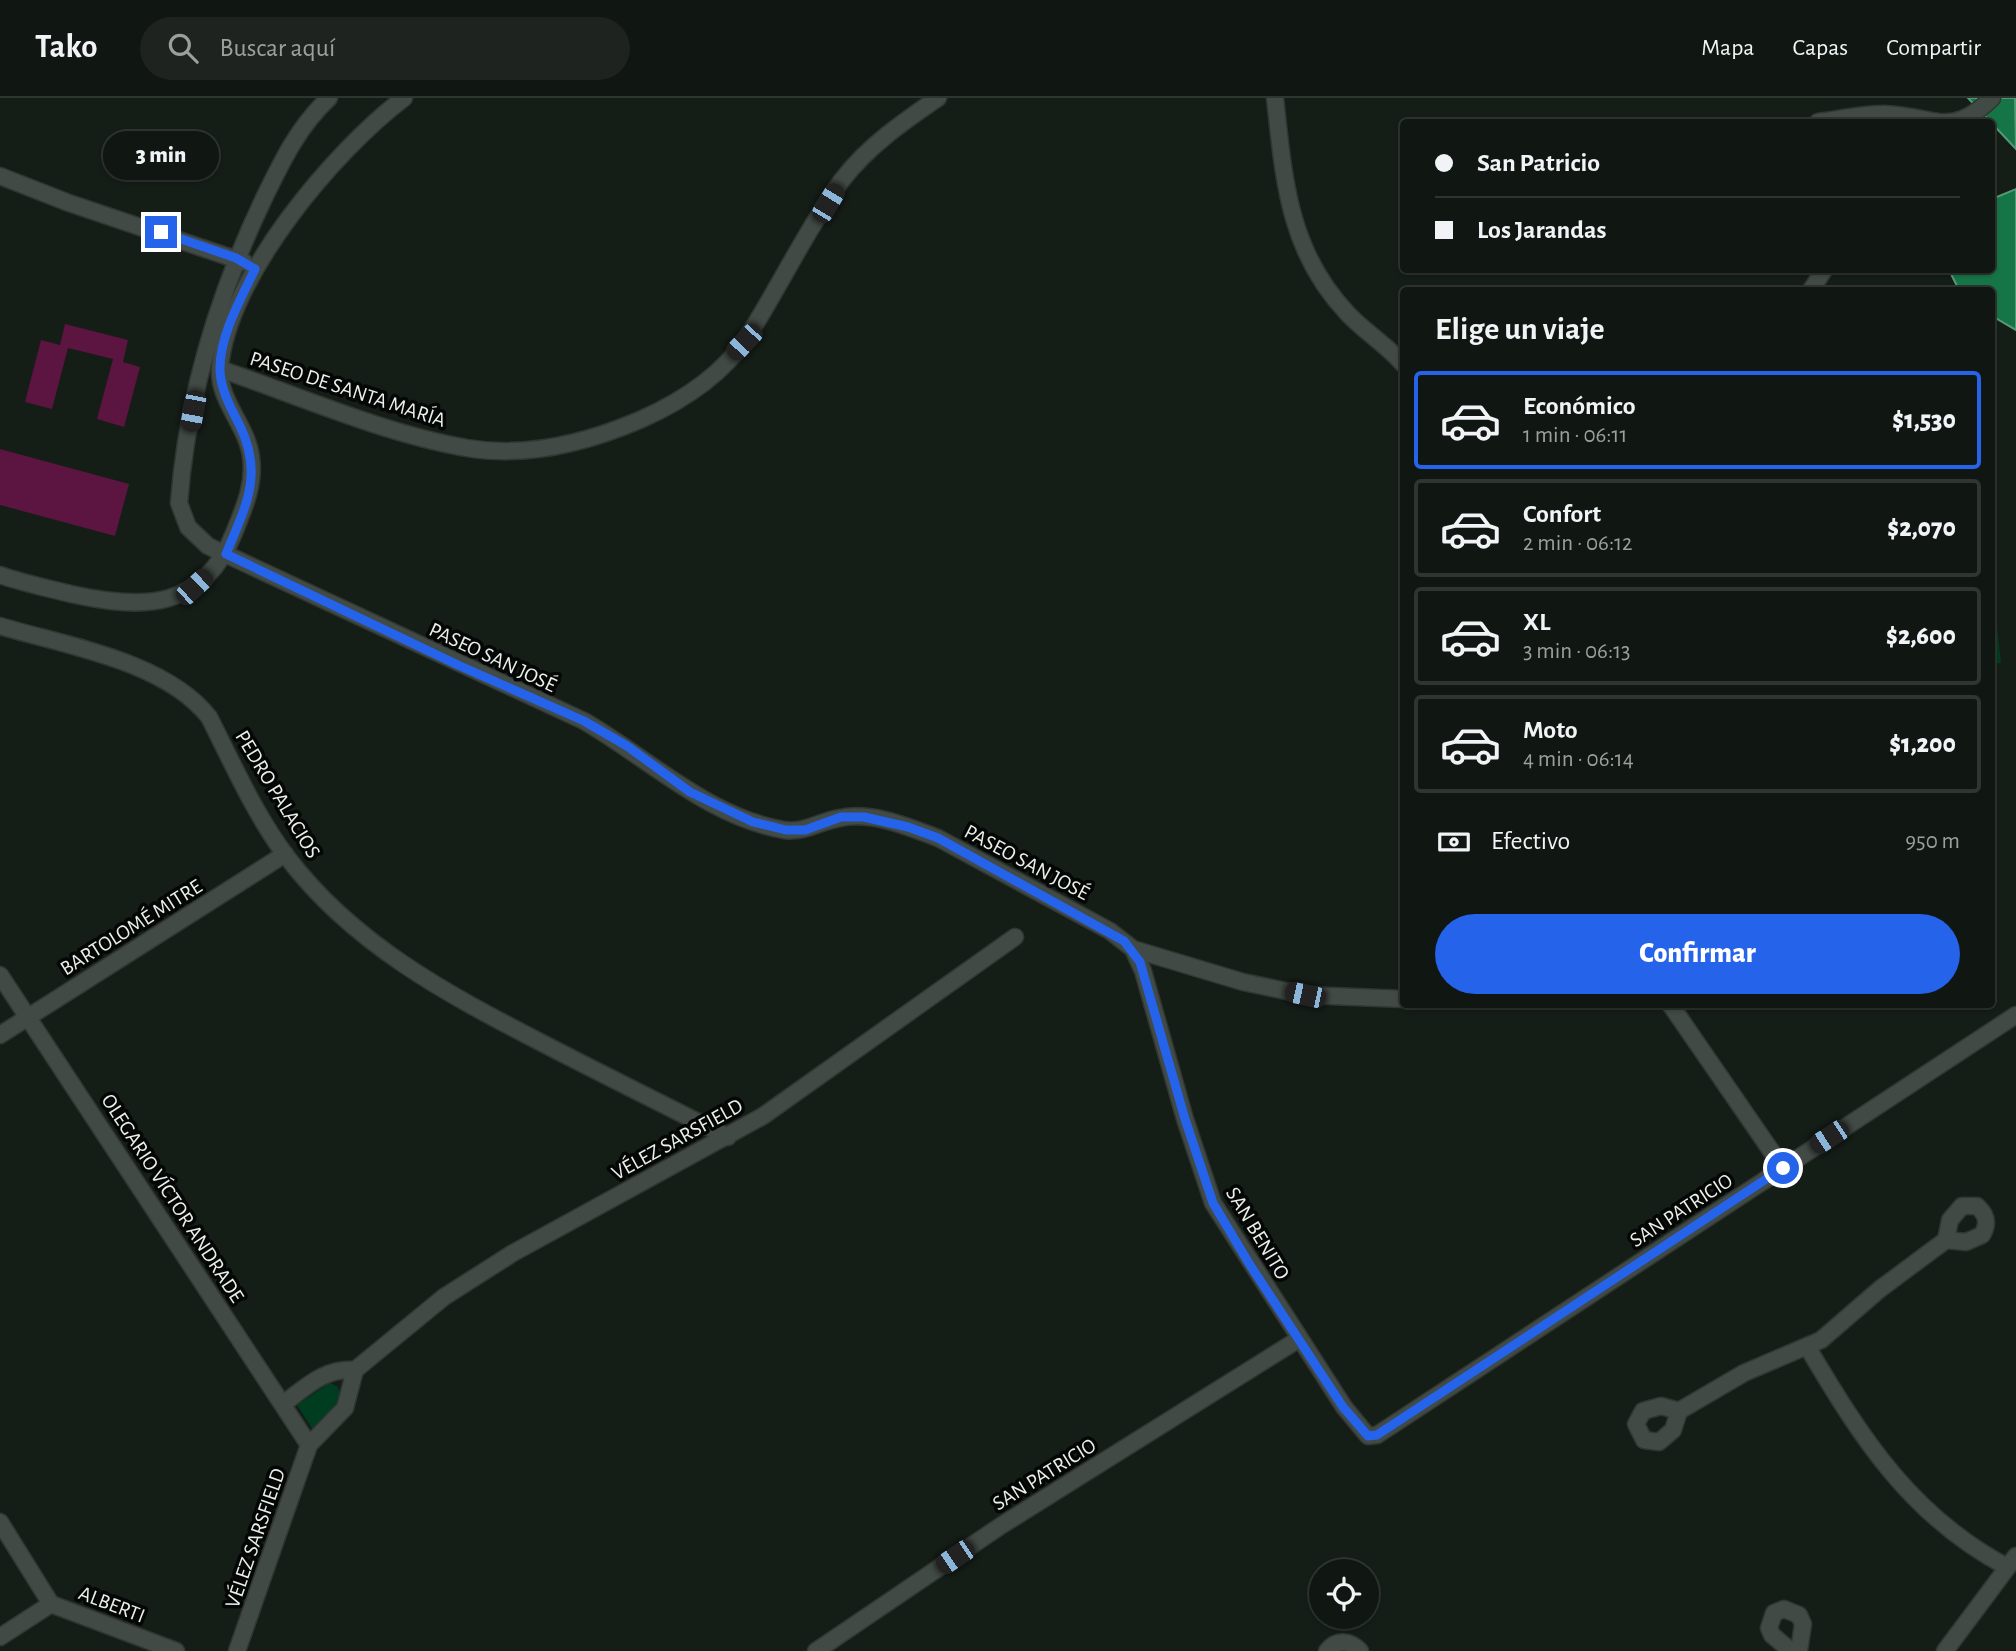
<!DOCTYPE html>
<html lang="es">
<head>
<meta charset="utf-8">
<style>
  :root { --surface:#101611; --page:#1e231f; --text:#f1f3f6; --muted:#9c9f9f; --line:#303531; --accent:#2563eb }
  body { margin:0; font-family:"Alegreya Sans",sans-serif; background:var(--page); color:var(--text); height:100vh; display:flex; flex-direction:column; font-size:26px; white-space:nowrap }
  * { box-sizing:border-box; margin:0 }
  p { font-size:23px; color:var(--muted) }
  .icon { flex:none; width:38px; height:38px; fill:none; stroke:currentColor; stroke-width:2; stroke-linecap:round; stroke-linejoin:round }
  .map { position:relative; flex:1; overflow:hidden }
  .drawer { position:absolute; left:1400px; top:189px; width:595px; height:721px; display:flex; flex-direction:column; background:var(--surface); border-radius:7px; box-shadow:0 2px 5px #0004,0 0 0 2px var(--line) }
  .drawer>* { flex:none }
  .banner { position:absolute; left:1400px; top:21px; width:595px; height:154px; border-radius:7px; box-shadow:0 2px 5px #0004,0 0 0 2px var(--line); display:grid; align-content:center; height:154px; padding:0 35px; background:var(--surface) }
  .tools { position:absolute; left:1309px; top:1461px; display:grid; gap:14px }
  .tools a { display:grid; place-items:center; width:70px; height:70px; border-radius:50%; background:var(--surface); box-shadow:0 2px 5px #0004,0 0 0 2px var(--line); font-size:35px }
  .end { position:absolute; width:32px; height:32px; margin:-16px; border:9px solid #2563eb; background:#fff; box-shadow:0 0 0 4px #fff }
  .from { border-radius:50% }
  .bubble { position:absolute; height:49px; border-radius:24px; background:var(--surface); box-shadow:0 2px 5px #0004,0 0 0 2px var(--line); font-size:23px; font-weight:800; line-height:49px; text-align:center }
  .car { position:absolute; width:21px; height:42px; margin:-21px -10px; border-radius:9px; box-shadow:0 0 5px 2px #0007; background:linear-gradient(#222 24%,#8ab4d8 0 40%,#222 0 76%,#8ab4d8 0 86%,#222 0) }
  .banner b { display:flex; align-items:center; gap:24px; height:66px; font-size:26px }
  .banner b+b { border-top:2px solid var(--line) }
  .banner i { width:18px; height:18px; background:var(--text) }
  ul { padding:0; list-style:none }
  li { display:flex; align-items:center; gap:21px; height:98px; margin:0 14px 10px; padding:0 21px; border:4px solid var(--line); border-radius:7px }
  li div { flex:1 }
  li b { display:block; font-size:26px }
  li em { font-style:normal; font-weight:800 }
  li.on { border-color:var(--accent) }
  li>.icon { width:63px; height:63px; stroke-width:1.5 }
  h2 { padding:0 35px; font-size:32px; line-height:84px }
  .pay { display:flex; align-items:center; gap:18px; height:77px; padding:0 35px; font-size:26px }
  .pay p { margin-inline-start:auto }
  .action { display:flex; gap:14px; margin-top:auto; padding:14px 35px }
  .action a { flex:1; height:80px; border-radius:42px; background:var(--accent); color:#fff; font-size:28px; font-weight:800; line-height:80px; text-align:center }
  header { display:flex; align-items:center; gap:42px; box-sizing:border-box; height:98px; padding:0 35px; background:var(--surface); border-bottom:2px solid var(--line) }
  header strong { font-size:33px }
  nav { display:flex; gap:38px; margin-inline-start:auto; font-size:24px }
  .search { width:490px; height:63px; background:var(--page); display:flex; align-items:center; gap:18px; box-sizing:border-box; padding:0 24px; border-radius:38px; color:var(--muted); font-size:26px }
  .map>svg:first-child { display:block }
  .green { fill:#003d20 }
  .water { fill:#157546; stroke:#559a78; stroke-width:2 }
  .building { fill:#5c1441 }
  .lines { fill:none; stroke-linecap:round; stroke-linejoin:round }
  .minor-casing { stroke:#303632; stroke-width:19 }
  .minor { stroke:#414a44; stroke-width:16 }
  .route { stroke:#2563eb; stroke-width:9 }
  .labels { text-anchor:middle; stroke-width:7; stroke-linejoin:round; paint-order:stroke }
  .street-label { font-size:21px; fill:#eaf0eb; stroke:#040705 }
</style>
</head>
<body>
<header>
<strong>Tako</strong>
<div class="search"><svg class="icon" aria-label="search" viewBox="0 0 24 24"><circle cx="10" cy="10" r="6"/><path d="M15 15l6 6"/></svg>Buscar aquí</div>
<nav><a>Mapa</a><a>Capas</a><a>Compartir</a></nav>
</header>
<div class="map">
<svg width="2016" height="1553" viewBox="0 0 2016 1553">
  <rect width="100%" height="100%" fill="#151d17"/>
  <!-- green -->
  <g class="green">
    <polygon points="1992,484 2001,565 1992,566"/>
    <path d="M330,1285L338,1289C345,1307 325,1320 313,1332L297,1307Z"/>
  </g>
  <!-- water -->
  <g class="water">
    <polygon points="1968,0 2015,0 2016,51"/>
    <polygon points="2016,91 2016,232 1992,218 1992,192 1959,192 1949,172 1992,172 1992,101"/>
  </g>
  <!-- building -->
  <g class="building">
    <polygon points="65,226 128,242 123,264 140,269 124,329 97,321 113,261 68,250 52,311 25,304 41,242 60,247"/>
    <polygon points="0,351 129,386 115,438 0,407"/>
  </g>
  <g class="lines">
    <defs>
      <g id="minor">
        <path d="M329,0C299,28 283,61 265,98C219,194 187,299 179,405L188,429L208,448L584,623C648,660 708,719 784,732C805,735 820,723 840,720C872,713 909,729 938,740L1110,833L1133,851L1243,884L1305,897L1404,901"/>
        <path d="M1275,0C1284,81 1288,153 1348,216C1365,234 1388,248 1404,267"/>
        <path d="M1818,24C1840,21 1862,16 1884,16C1933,17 1950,42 1992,0"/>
        <polyline points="0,78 69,105 244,164"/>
        <polyline points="1811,192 1824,172"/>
        <path d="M220,271C299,298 385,336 467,350C526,360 589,344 642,321C682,303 721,278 746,241C779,190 806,132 842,82C868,48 903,24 938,0"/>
        <path d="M0,477C23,485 47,490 71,496C143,512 203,512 234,435C244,410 255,386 251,359C247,327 218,303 220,270C227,179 334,53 404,0"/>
        <path d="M0,528C67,548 165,563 209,619C233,666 255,717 287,759C353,846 447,896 542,945C604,977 666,1008 728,1039"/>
        <polyline points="1133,851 1143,873 1185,1021 1213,1105 1344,1309 1368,1338 1377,1337 2016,917"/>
        <polyline points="0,877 309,1347"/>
        <polyline points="1670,906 1783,1070"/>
        <polyline points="0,937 285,756"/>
        <path d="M1808,1250C1862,1341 1911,1418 2007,1469"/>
        <polyline points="355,1272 444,1199 513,1155 763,1018 1015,839"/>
        <path d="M1679,1313L1661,1308L1643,1313L1636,1326L1644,1342L1659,1344L1673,1332L1679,1313L1744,1275L1821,1242L1880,1191L1946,1142L1966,1144L1982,1137C1989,1125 1987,1117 1977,1108H1962L1950,1122L1946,1142"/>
        <polyline points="0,1424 51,1506"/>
        <polyline points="51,1506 176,1553"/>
        <polyline points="0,1539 51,1506"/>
        <path d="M237,1553L309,1347L345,1310L355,1272C324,1270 306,1289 283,1306"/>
        <polyline points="816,1553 1002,1427 1299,1241"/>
        <path d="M1327,1553C1337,1541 1350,1542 1360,1553"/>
        <polyline points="1791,1553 1772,1537 1769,1530 1774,1515 1784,1511 1799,1517 1803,1526 1799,1553"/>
        <polyline points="1945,1553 2016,1458"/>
      </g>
    </defs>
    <!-- minor casing -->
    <use href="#minor" class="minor-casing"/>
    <!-- minor -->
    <use href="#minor" class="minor"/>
  </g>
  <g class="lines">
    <!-- route -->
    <path class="route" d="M161,134L236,160L255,171C241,201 219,238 220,273C221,293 231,310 240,328C264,378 245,409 226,456L458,567L584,623L627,648L690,694L753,724L786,732H805L841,719H864L908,729L938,740L1124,843L1140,864L1185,1021L1213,1105L1250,1167L1343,1309L1368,1338L1377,1337L1783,1070"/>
  </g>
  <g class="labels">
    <!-- street labels -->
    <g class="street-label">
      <text transform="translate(348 291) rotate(18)" y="7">PASEO DE SANTA MARÍA</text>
      <text transform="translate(493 559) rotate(25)" y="7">PASEO SAN JOSÉ</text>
      <text transform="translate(278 696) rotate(59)" y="7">PEDRO PALACIOS</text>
      <text transform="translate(1027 764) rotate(28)" y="7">PASEO SAN JOSÉ</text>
      <text transform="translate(131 829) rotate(-32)" y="7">BARTOLOMÉ MITRE</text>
      <text transform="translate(677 1041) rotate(-29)" y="7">VÉLEZ SARSFIELD</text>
      <text transform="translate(173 1100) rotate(57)" y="7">OLEGARIO VÍCTOR ANDRADE</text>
      <text transform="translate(1681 1112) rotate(-33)" y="7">SAN PATRICIO</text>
      <text transform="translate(1258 1135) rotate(59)" y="7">SAN BENITO</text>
      <text transform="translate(1044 1376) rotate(-32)" y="7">SAN PATRICIO</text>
      <text transform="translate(255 1440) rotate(-71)" y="7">VÉLEZ SARSFIELD</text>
      <text transform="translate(112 1506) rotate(21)" y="7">ALBERTI</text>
    </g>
  </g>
</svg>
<div class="tools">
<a><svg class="icon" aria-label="locate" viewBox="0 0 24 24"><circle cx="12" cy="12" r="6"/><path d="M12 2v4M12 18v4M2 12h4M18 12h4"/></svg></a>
</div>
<i class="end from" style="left:1783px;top:1070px"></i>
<i class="end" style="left:161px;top:134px"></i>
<div class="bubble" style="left:103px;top:33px;width:116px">3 min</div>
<i class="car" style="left:828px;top:105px;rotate:31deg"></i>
<i class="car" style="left:744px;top:244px;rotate:223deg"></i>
<i class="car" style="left:193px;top:313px;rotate:191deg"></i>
<i class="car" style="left:194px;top:489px;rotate:47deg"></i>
<i class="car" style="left:1305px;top:897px;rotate:282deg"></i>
<i class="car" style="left:1829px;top:1039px;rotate:237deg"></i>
<i class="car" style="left:955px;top:1459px;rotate:236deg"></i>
<div class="banner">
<b><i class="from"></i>San Patricio</b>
<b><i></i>Los Jarandas</b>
</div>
<section class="drawer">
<h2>Elige un viaje</h2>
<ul>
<li class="on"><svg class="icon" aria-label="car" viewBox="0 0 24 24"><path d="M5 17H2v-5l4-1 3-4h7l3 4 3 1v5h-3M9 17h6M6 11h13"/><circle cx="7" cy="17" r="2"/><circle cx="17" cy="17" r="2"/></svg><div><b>Económico</b><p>1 min · 06:11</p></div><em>$1,530</em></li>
<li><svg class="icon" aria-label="car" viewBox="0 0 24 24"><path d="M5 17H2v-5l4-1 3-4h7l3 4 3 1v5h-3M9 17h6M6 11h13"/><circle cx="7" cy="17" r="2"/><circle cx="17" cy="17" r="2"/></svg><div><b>Confort</b><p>2 min · 06:12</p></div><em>$2,070</em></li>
<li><svg class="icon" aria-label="car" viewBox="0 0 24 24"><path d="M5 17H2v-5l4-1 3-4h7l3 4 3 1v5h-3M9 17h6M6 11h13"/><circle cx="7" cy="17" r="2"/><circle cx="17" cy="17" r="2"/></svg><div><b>XL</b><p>3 min · 06:13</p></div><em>$2,600</em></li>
<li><svg class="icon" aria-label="car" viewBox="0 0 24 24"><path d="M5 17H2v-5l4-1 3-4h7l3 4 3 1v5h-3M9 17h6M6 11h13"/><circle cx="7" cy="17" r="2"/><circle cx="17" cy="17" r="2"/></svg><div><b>Moto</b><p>4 min · 06:14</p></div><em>$1,200</em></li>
</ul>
<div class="pay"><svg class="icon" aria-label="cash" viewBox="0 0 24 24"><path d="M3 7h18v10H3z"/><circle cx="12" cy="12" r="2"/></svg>Efectivo<p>950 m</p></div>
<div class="action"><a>Confirmar</a></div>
</section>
</div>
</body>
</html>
